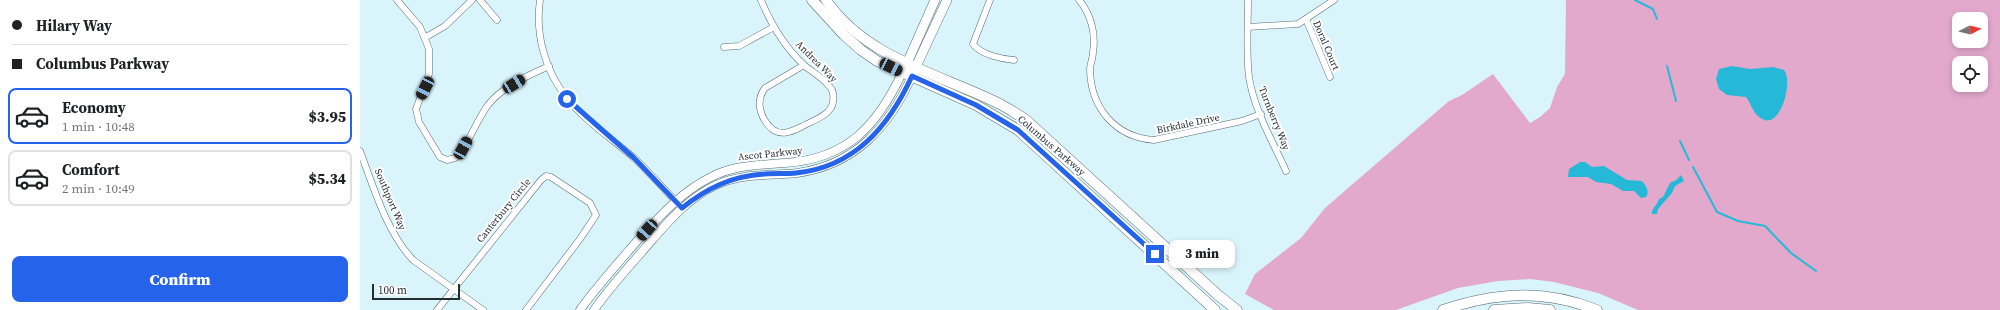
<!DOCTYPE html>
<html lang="en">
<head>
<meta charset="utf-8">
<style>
  :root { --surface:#fff; --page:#f6f6f6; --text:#202124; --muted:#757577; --line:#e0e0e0; --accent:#2563eb }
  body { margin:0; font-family:"Source Serif 4",serif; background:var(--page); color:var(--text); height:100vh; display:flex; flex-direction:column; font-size:15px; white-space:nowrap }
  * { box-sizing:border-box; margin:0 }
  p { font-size:13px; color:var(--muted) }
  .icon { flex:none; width:22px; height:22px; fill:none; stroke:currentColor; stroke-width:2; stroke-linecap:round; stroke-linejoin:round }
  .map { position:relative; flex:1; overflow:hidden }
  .sheet { display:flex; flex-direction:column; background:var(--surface); width:360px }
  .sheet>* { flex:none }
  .guide { display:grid; align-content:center; height:88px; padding:0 12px; background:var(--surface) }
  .needle { width:26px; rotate:83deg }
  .buttons { position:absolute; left:1592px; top:12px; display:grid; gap:8px }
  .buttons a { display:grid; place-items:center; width:36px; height:36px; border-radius:8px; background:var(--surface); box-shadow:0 2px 6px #0003; font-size:20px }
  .scale { position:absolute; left:12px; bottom:10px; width:88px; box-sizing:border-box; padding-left:4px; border:2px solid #252f32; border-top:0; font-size:11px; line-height:14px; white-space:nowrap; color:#252f32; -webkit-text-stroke:3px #fff; paint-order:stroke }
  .end { position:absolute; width:18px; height:18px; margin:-9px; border:5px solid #2563eb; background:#fff; box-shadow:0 0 0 2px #fff }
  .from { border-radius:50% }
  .bubble { position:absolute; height:28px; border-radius:8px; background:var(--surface); box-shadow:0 2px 6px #0003; font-size:13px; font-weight:800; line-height:28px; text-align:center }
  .car { position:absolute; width:12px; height:24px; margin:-12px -6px; border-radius:5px; box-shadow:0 0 3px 1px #0007; background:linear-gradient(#222 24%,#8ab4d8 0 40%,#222 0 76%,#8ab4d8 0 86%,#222 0) }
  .guide b { display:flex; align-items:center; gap:14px; height:38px; font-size:15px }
  .guide b+b { border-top:1px solid var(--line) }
  .guide i { width:10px; height:10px; background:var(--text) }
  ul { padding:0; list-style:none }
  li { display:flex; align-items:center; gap:12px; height:56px; margin:0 8px 6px; padding:0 4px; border:2px solid var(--line); border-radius:8px }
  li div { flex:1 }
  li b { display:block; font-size:15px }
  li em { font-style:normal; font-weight:800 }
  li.on { border-color:var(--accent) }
  li>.icon { width:36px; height:36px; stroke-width:1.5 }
  .primary-button { display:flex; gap:8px; margin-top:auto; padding:8px 12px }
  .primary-button a { flex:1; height:46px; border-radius:8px; background:var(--accent); color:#fff; font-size:16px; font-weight:800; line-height:46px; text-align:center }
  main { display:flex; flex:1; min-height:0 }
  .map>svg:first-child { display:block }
  .green { fill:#e2a9cd; fill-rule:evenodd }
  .water { fill:#25b9d7 }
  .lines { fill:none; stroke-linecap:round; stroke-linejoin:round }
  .stream { stroke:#25b9d7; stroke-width:2 }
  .minor-casing { stroke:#546b72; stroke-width:7 }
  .tertiary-casing { stroke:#546b72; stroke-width:9 }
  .secondary-casing { stroke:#546b72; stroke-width:10 }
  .primary-casing { stroke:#546b72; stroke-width:11 }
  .minor { stroke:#fff; stroke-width:6 }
  .tertiary { stroke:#fff; stroke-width:8 }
  .secondary { stroke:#fff; stroke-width:9 }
  .primary { stroke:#fff; stroke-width:10 }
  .route { stroke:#2563eb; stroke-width:5 }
  .labels { text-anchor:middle; stroke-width:4; stroke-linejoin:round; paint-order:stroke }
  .street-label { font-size:10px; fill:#252f32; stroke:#fff }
</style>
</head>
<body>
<main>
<section class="sheet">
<div class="guide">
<b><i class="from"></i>Hilary Way</b>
<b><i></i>Columbus Parkway</b>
</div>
<ul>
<li class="on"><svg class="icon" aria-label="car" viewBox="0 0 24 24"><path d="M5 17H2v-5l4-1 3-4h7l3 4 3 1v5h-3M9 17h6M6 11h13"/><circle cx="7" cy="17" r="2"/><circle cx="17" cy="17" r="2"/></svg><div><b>Economy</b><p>1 min · 10:48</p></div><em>$3.95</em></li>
<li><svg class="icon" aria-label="car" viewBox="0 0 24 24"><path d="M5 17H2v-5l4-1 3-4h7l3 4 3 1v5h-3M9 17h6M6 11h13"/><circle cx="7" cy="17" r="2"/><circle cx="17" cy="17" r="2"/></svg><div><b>Comfort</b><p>2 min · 10:49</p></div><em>$5.34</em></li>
</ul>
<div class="primary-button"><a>Confirm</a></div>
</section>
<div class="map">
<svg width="1640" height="310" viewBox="0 0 1640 310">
  <rect width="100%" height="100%" fill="#daf4fb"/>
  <!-- green -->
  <path class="green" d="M1206,0H1640V310H1278L1238,293L1194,282L1170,279L1138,281L1098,288L1036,310H914L885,294L895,274L941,238L965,208L1089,101L1102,95L1133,74L1170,123L1180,117L1190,108L1197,87L1205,74ZM1599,19H1621V41H1599ZM1599,63H1621V85H1599Z"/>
  <!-- water -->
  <g class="water">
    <path d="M1372,66L1390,69L1413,67L1424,70C1434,82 1419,136 1398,116C1392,111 1391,103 1386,97L1367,95L1359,89L1356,79L1359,69Z"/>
    <path d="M1220,162H1225L1232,167L1244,166L1267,180L1282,181C1286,186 1290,191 1286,197L1281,198L1274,191H1263L1251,184L1236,182L1228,177H1208L1209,169Z"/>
    <path d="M1321,175L1324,181L1315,186L1312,193L1298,209L1297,214H1292C1291,208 1298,205 1299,199L1303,197L1310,183L1316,180Z"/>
  </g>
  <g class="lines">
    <!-- stream -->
    <g class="stream">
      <polyline points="1275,0 1293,9 1297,19"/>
      <polyline points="1307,66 1316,101"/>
      <polyline points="1320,141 1329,160"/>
      <polyline points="1333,167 1357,212 1378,221 1405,226 1431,253 1456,271"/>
    </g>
    <defs>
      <g id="minor">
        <path d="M37,0L60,27L69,49V74L56,109L59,122L80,157L87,160L95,158L100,153C111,138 117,120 128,105C143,86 167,76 189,66"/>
        <polyline points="120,0 137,20"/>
        <path d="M180,0C175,34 185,71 207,98C225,121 251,138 273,157C290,173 306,191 322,208"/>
        <path d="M401,0C411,24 425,48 445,66C452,72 462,77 468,85C473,89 474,96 473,102C471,116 451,121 441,127C431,132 421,136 412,129C400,118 395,101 405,88L444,65"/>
        <path d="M630,0L613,44C621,55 642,59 654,60"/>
        <path d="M719,0C731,14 736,34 733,52C733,58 730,64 730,70C731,108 755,137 794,140L882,121L901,114"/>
        <path d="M888,0C888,26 886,52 889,77C894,110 913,142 926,171"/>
        <polyline points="946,19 970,77"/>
        <polyline points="888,27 938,24 974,0"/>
        <polyline points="66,37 85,26 112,0"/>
        <polyline points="364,47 379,46 414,27"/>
        <path d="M0,151C14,188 26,231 53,260L123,310"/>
        <polyline points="77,310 181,180 186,176 191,177 230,203 236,215 220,239 166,310"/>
      </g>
      <g id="tertiary">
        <path d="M220,310C238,285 258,263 278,240C300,216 321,192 351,177C374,165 399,165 425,163C487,159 517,126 542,73"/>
        <path d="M234,310C248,290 264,272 280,254C303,228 324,200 356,185C383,173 409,176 437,173C495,165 529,127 552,76"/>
      </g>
      <g id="secondary">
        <polyline points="544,70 575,0"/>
        <polyline points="553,73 587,0"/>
      </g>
      <g id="primary">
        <polyline points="452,0 484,35 501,50 517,61 616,105 658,130 855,310"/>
        <path d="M466,0C505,58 580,74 640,104C649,109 657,114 666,120L859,296L877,310"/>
        <path d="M1083,310C1136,292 1184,289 1237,310"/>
        <polyline points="1134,310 1168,308 1190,310"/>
      </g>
    </defs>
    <!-- minor casing -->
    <use href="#minor" class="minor-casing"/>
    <!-- tertiary casing -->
    <use href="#tertiary" class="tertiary-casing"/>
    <!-- secondary casing -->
    <use href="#secondary" class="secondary-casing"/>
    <!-- primary casing -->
    <use href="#primary" class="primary-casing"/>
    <!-- minor -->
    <use href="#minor" class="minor"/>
    <!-- tertiary -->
    <use href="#tertiary" class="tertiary"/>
    <!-- secondary -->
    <use href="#secondary" class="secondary"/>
    <!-- primary -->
    <use href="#primary" class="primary"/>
  </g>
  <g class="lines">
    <!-- route -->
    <path class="route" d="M207,99L274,158L322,208C347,188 372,176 405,174C415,173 426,174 436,173C495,167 529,126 552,76L616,105L658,130L795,254"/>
  </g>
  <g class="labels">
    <!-- street labels -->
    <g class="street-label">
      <text transform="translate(967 45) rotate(67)" y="4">Doral Court</text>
      <text transform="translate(457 61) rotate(45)" y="4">Andrea Way</text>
      <text transform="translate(915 118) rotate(68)" y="4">Turnberry Way</text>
      <text transform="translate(828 123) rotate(-12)" y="4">Birkdale Drive</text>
      <text transform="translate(692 145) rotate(41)" y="4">Columbus Parkway</text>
      <text transform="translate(410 153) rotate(-6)" y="4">Ascot Parkway</text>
      <text transform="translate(31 199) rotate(67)" y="4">Southport Way</text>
      <text transform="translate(143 210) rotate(-51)" y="4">Canterbury Circle</text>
    </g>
  </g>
</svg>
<div class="buttons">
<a><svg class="needle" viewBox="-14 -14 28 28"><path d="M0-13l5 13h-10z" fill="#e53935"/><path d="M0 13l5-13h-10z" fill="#757577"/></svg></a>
<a><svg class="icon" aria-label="locate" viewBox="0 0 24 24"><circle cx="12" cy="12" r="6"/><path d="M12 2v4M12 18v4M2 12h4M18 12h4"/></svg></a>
</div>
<div class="scale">100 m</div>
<i class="end from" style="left:207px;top:99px"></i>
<i class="end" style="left:795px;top:254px"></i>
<div class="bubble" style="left:809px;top:240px;width:66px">3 min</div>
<i class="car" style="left:531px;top:67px;rotate:116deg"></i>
<i class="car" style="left:154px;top:84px;rotate:59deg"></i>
<i class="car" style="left:65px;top:88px;rotate:207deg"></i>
<i class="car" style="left:103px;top:148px;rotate:29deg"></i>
<i class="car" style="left:287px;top:230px;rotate:222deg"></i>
</div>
</main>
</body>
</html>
